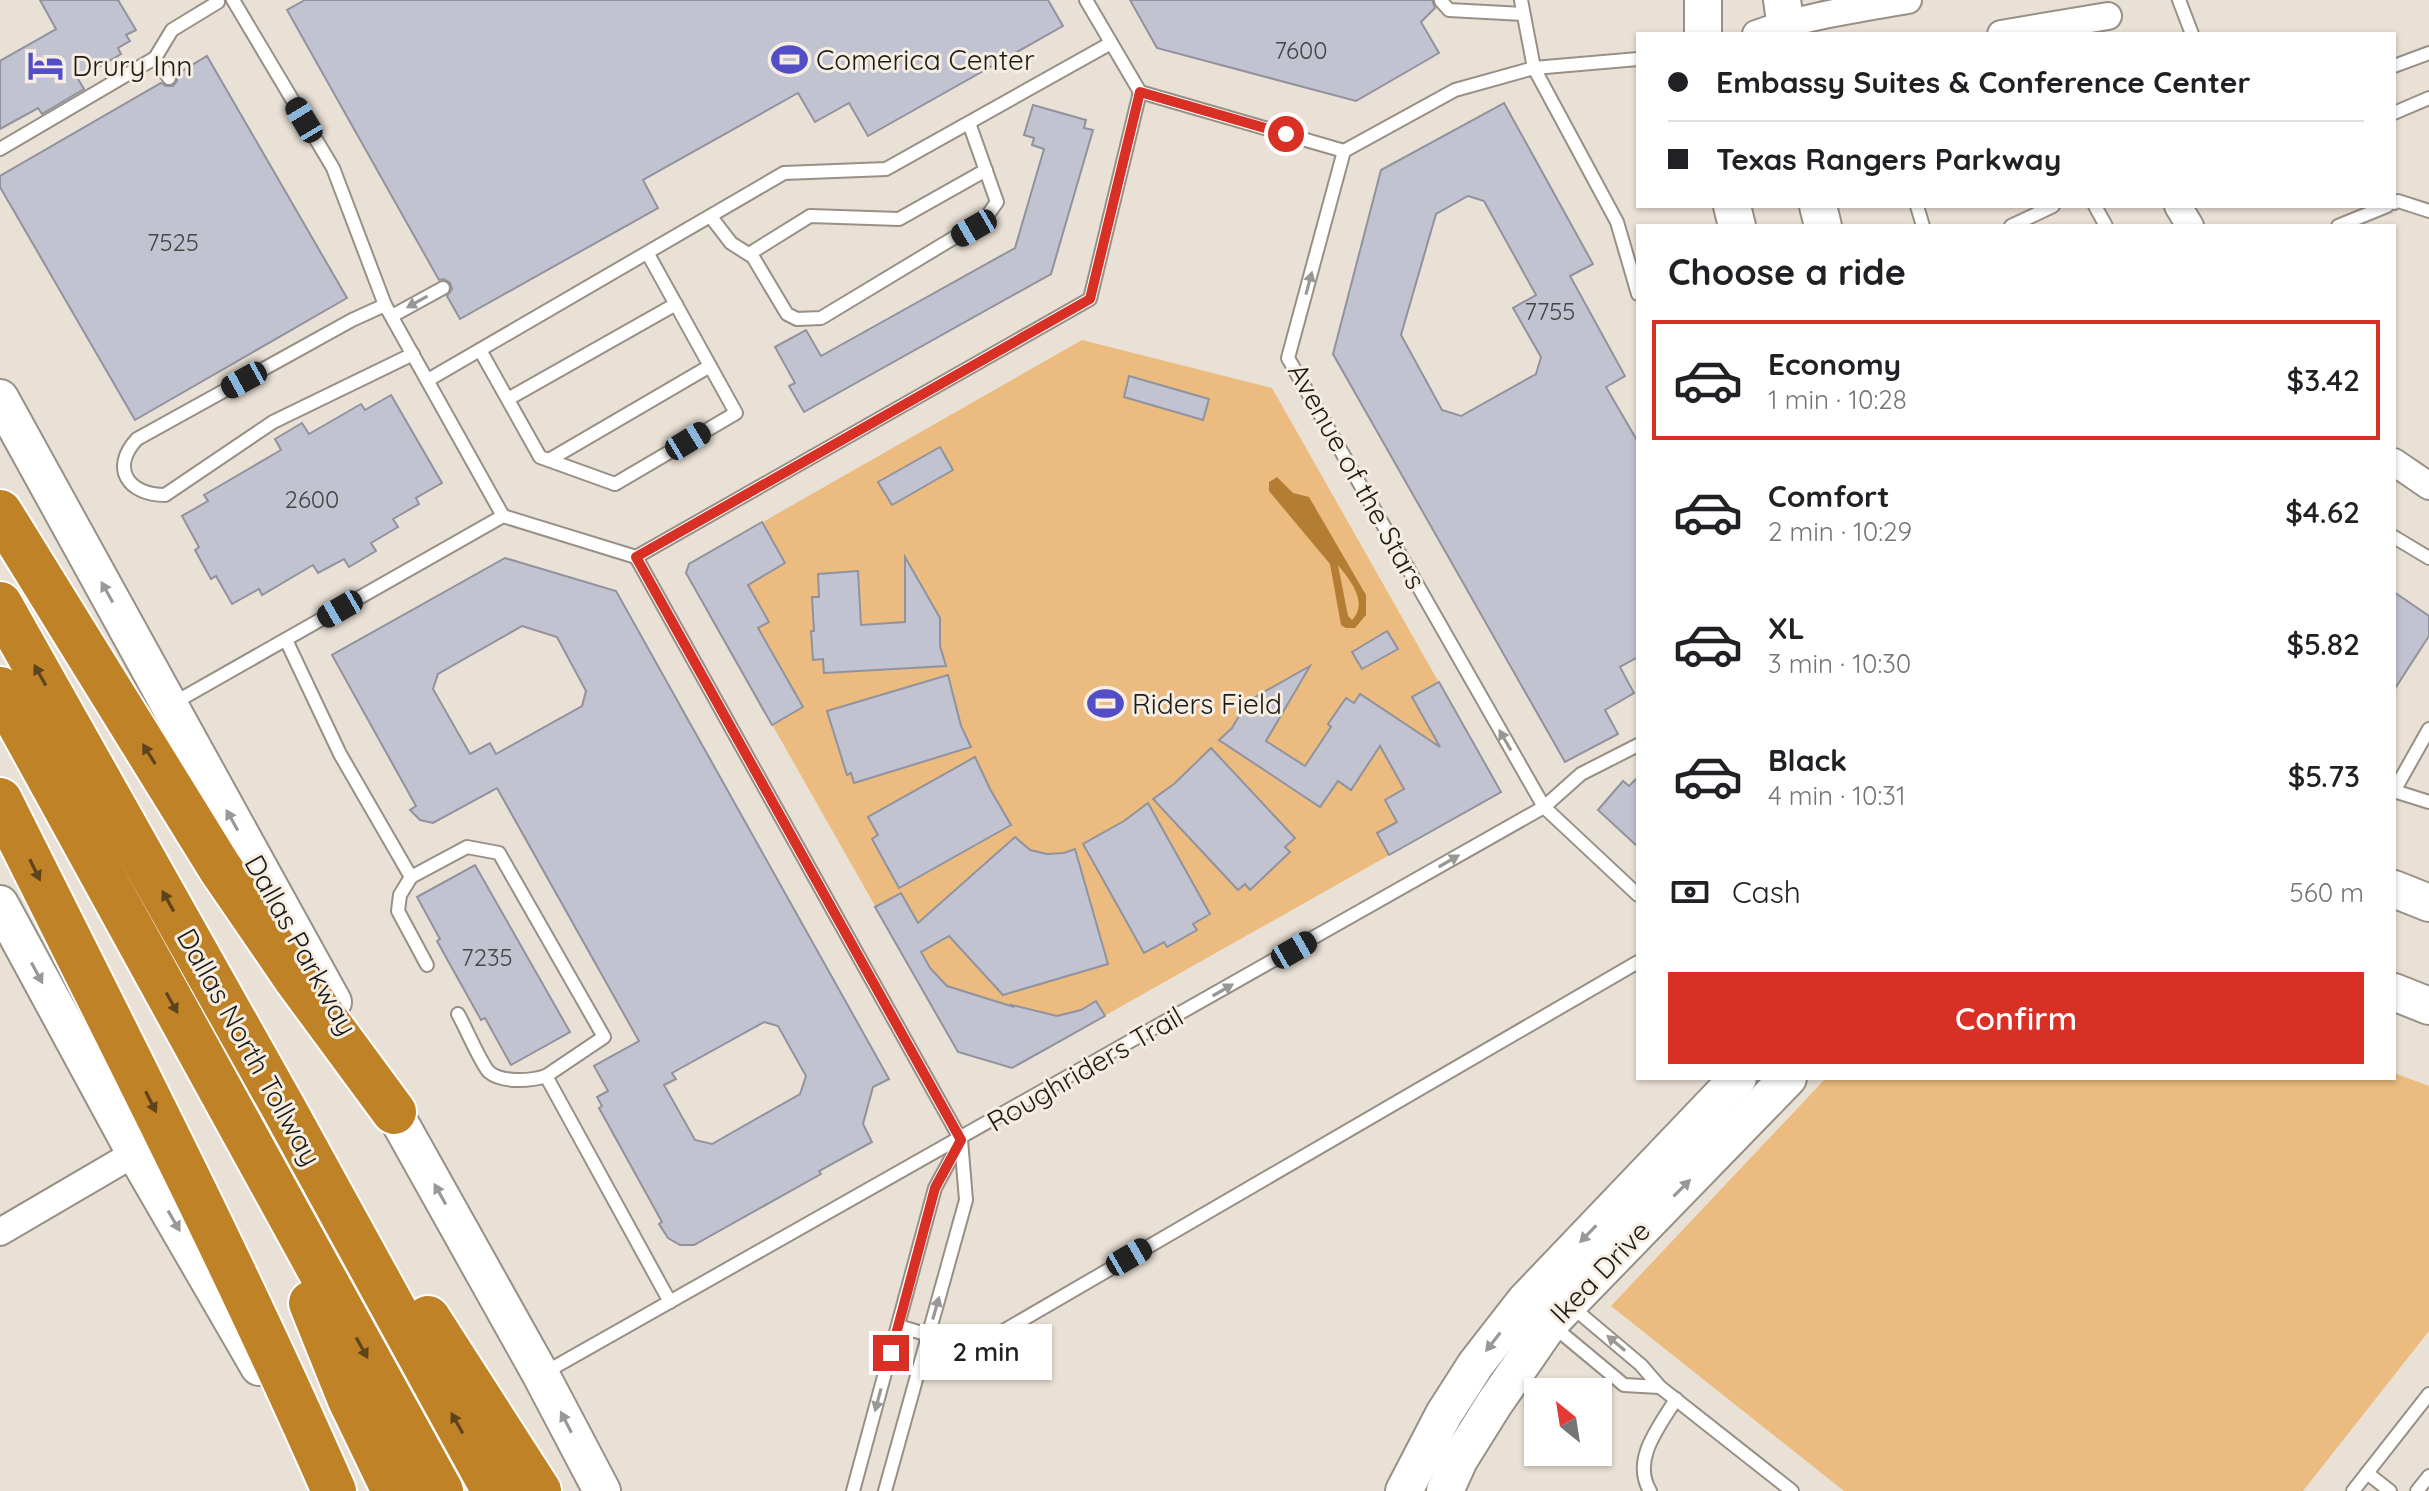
<!DOCTYPE html>
<html lang="en">
<head>
<meta charset="utf-8">
<style>
  :root { --surface:#fff; --page:#f6f6f6; --text:#202124; --muted:#757577; --line:#e0e0e0; --accent:#d93025 }
  body { margin:0; font-family:Quicksand,sans-serif; background:var(--page); color:var(--text); height:100vh; display:flex; flex-direction:column; font-size:30px; white-space:nowrap }
  * { box-sizing:border-box; margin:0 }
  p { font-size:26px; color:var(--muted) }
  .icon { flex:none; width:44px; height:44px; fill:none; stroke:currentColor; stroke-width:2; stroke-linecap:round; stroke-linejoin:round }
  .map { position:relative; flex:1; overflow:hidden }
  .details { position:absolute; left:1636px; top:224px; width:760px; height:856px; display:flex; flex-direction:column; background:var(--surface); border-radius:0px; box-shadow:0 2px 6px #0004 }
  .details>* { flex:none }
  .guide { position:absolute; left:1636px; top:32px; width:760px; height:176px; border-radius:0px; box-shadow:0 2px 6px #0004; display:grid; align-content:center; height:176px; padding:0 32px; background:var(--surface) }
  .needle { width:52px; rotate:330deg }
  .buttons { position:absolute; left:1524px; top:1378px; display:grid; gap:16px }
  .buttons a { display:grid; place-items:center; width:88px; height:88px; border-radius:0px; background:var(--surface); box-shadow:0 2px 6px #0004; font-size:40px }
  .end { position:absolute; width:36px; height:36px; margin:-18px; border:10px solid #d93025; background:#fff; box-shadow:0 0 0 4px #fff }
  .from { border-radius:50% }
  .bubble { position:absolute; height:56px; border-radius:0px; background:var(--surface); box-shadow:0 2px 6px #0004; font-size:26px; font-weight:600; line-height:56px; text-align:center }
  .car { position:absolute; width:24px; height:48px; margin:-24px -12px; border-radius:10px; box-shadow:0 0 6px 2px #0007; background:linear-gradient(#222 24%,#8ab4d8 0 40%,#222 0 76%,#8ab4d8 0 86%,#222 0) }
  .guide b { display:flex; align-items:center; gap:28px; height:76px; font-size:30px }
  .guide b+b { border-top:2px solid var(--line) }
  .guide i { width:20px; height:20px; background:var(--text) }
  ul { padding:0; list-style:none }
  li { display:flex; align-items:center; gap:24px; height:120px; margin:0 16px 12px; padding:0 16px; border:4px solid transparent; border-radius:0px }
  li div { flex:1 }
  li b { display:block; font-size:30px }
  li em { font-style:normal; font-weight:600 }
  li.selected { border-color:var(--accent) }
  li>.icon { width:72px; height:72px; stroke-width:1.5 }
  h2 { padding:0 32px; font-size:36px; line-height:96px }
  .pay { display:flex; align-items:center; gap:20px; height:88px; padding:0 32px; font-size:30px }
  .pay p { margin-inline-start:auto }
  .button { display:flex; gap:16px; margin-top:auto; padding:16px 32px }
  .button a { flex:1; height:92px; border-radius:0px; background:var(--accent); color:#fff; font-size:32px; font-weight:600; line-height:92px; text-align:center }
  .map>svg:first-child { display:block }
  .green { fill:#ebbb7f }
  .water { fill:#b37e33; fill-rule:evenodd }
  .building { fill:#c2c3d0; stroke:#91929e; stroke-width:2; fill-rule:evenodd }
  .lines { fill:none; stroke-linecap:round; stroke-linejoin:round }
  .lane-casing { stroke:#989086; stroke-width:16 }
  .street-casing { stroke:#989086; stroke-width:30 }
  .secondary-casing { stroke:#989086; stroke-width:40 }
  .highway-casing { stroke:#fff; stroke-width:48 }
  .lane { stroke:#fff; stroke-width:12 }
  .street { stroke:#fff; stroke-width:26 }
  .secondary { stroke:#fff; stroke-width:36 }
  .highway { stroke:#bf8226; stroke-width:44 }
  .oneway { fill:#999896 }
  .oneway2 { fill:#5e441c }
  .route { stroke:#d93025; stroke-width:10 }
  .labels { text-anchor:middle; stroke-width:6; stroke-linejoin:round; paint-order:stroke }
  .number-label { font-size:24px; fill:#464444 }
  .poi-label { font-size:28px; fill:#1d1a16; stroke:#f7eee3; text-anchor:start }
  .street-label { font-size:28px; fill:#1d1a16; stroke:#f7eee3 }
</style>
</head>
<body>
<div class="map">
<svg width="2429" height="1491" viewBox="0 0 2429 1491">
  <rect width="100%" height="100%" fill="#eae1d6"/>
  <!-- green -->
  <g class="green">
    <polygon points="1082,340 1272,388 1501,792 1012,1068 958,1052 686,573 689,564"/>
    <polygon points="2394,1073 2429,1086 2429,1331 2303,1491 1844,1491 1611,1306 1826,1078 2394,1078"/>
  </g>
  <!-- water -->
  <path class="water" d="M1277,477L1293,493L1309,497L1366,595V615L1355,628H1346L1341,625L1330,564L1269,491V482ZM1338,565C1350,580 1369,603 1352,620L1348,616Z"/>
  <!-- building -->
  <g class="building">
    <polygon points="40,0 118,0 136,30 126,35 130,41 118,48 121,54 78,79 84,89 42,114 38,108 0,129 0,61 56,29"/>
    <polygon points="305,0 1048,0 1063,26 868,136 849,103 815,122 798,93 643,180 658,208 460,319 447,296 452,289 450,283 444,279 439,280 287,10"/>
    <polygon points="1130,0 1432,0 1435,8 1421,22 1439,53 1356,101 1157,48"/>
    <polygon points="207,56 347,298 135,420 0,187 0,176 161,83 166,86 173,86 177,81 177,74"/>
    <path d="M1504,103L1593,264L1570,276L1625,376L1606,387L1638,442V657L1620,667L1634,693L1605,710L1618,734L1565,762L1333,354L1381,170ZM1468,196L1484,201L1536,295L1513,308L1541,357L1536,374L1461,416L1442,410L1401,335L1436,214Z"/>
    <polygon points="1033,105 1086,120 1084,128 1093,130 1051,274 804,412 789,386 795,383 775,347 806,330 821,356 1015,248 1044,149 1032,145 1034,138 1024,135"/>
    <polygon points="1129,376 1209,399 1203,420 1124,397"/>
    <polygon points="391,395 442,483 416,498 419,504 393,519 398,527 371,543 376,551 349,567 344,559 318,573 313,565 262,595 259,589 232,604 216,576 211,579 195,550 199,547 182,516 208,501 204,495 281,450 275,439 302,423 309,434 361,404 365,410"/>
    <polygon points="940,447 953,470 892,505 878,482"/>
    <polygon points="762,522 785,563 748,585 769,622 758,628 803,707 772,725 686,573 689,564"/>
    <polygon points="905,557 940,618 940,646 946,666 824,673 823,659 813,660 811,631 814,631 812,597 819,597 818,574 858,571 861,625 905,622"/>
    <path d="M505,558L616,591L889,1079L873,1087L863,1124L872,1142L819,1171L821,1174L694,1245H680L668,1238L659,1224L662,1222L599,1108L602,1106L597,1097L608,1091L594,1066L639,1041L497,788L433,823L420,820L410,810L416,806L332,655ZM522,626L557,637L586,691L582,706L496,754L490,743L470,754L433,689L438,674ZM764,1022L778,1026L806,1076L800,1094L712,1144L695,1140L664,1085L676,1079L672,1073Z"/>
    <polygon points="2394,592 2429,616 2429,636 2394,690"/>
    <polygon points="1387,631 1398,649 1362,669 1352,652"/>
    <polygon points="1310,666 1266,741 1305,766 1331,727 1328,724 1346,698 1354,703 1360,694 1440,747 1412,697 1439,682 1501,792 1389,855 1377,833 1397,822 1385,800 1404,789 1380,746 1351,790 1338,781 1320,807 1219,740 1232,728 1248,701"/>
    <polygon points="948,675 961,726 971,747 854,783 851,773 847,775 827,711"/>
    <polygon points="1211,748 1295,838 1285,847 1290,852 1250,890 1245,884 1238,890 1153,799 1174,784"/>
    <polygon points="975,757 990,789 1011,825 899,888 872,839 878,835 868,817"/>
    <polygon points="1638,777 1638,847 1598,810 1623,781 1629,786"/>
    <polygon points="1148,803 1210,914 1193,924 1197,930 1167,947 1164,942 1144,953 1083,844 1124,821"/>
    <polygon points="1015,837 1030,850 1047,854 1064,853 1075,849 1108,964 1003,995 949,936 921,952 930,968 947,986 1014,1007 1012,1005 1057,1016 1081,1010 1096,1001 1105,1016 1012,1068 958,1052 875,907 901,893 918,923"/>
    <polygon points="475,865 570,1032 511,1065 485,1018 481,1020 437,941 440,939 417,897"/>
  </g>
  <g class="lines">
    <defs>
      <g id="lane">
        <polyline points="233,0 333,168 385,305 503,516"/>
        <polyline points="1086,0 1140,92 1344,151"/>
        <polyline points="1521,0 1534,68 1617,222 1638,294"/>
        <polyline points="2179,0 2192,34"/>
        <polyline points="1441,1 1449,10 1523,14"/>
        <polyline points="155,58 169,78"/>
        <polyline points="2394,66 2429,53"/>
        <polyline points="2394,113 2429,98"/>
        <polyline points="0,149 155,58 172,30 218,2 217,0"/>
        <polyline points="1344,151 1288,358 1544,807 1638,895"/>
        <polyline points="1344,151 1455,90 1534,68 1638,59"/>
        <polyline points="2394,203 2398,201 2429,211"/>
        <polyline points="1917,206 1923,226"/>
        <polyline points="2095,206 2106,226"/>
        <polyline points="711,217 731,243 753,257 787,314 797,319 821,318 985,219 997,202 969,123"/>
        <polyline points="2011,226 2053,206"/>
        <polyline points="2338,226 2387,206"/>
        <polyline points="749,254 810,216 899,219 986,170"/>
        <path d="M385,305L352,320L137,439C110,468 128,495 165,495L273,422L413,354"/>
        <polyline points="392,316 443,288"/>
        <polyline points="480,350 540,457 615,484 736,413 648,254"/>
        <polyline points="428,380 784,173 886,169 1111,43"/>
        <polyline points="508,399 676,304"/>
        <polyline points="549,460 710,366"/>
        <polyline points="2394,537 2429,558"/>
        <polyline points="636,557 961,1140 966,1200 885,1491"/>
        <polyline points="286,640 340,754 411,877 467,847 499,853 604,1037 546,1076 670,1302"/>
        <polyline points="172,704 503,516 636,557 1090,299 1140,92"/>
        <polyline points="2394,791 2429,729"/>
        <polyline points="2394,791 2429,802"/>
        <polyline points="411,877 400,895 398,911 427,965"/>
        <path d="M458,1014C465,1026 481,1064 489,1072C502,1083 531,1081 546,1076"/>
        <polyline points="1571,1306 1641,1365 1660,1387 1792,1491"/>
        <polyline points="898,1326 974,1348 1638,962"/>
        <polyline points="1553,1326 1624,1385 1660,1387"/>
        <polyline points="544,1373 1544,807 1581,774 1638,745"/>
        <polyline points="2367,1473 2390,1491"/>
        <polyline points="853,1491 935,1188 961,1140"/>
        <path d="M1650,1491C1631,1459 1660,1426 1676,1399"/>
        <polyline points="2353,1491 2429,1394"/>
        <polyline points="2417,1491 2429,1476"/>
      </g>
      <g id="street">
        <path d="M1756,34C1805,16 1856,9 1908,0"/>
        <polyline points="2001,34 2108,16"/>
        <polyline points="2178,206 2190,226"/>
        <polyline points="2394,462 2429,486"/>
        <polyline points="0,1232 135,1153"/>
      </g>
      <g id="secondary">
        <polyline points="1782,0 1787,34"/>
        <polyline points="1703,34 1703,0"/>
        <polyline points="1732,206 1737,226"/>
        <polyline points="1818,206 1823,226"/>
        <polyline points="0,398 333,1002"/>
        <polyline points="2394,889 2429,903"/>
        <polyline points="0,904 135,1153 259,1367"/>
        <polyline points="2394,992 2429,1006"/>
        <polyline points="381,1089 541,1375 602,1491"/>
        <polyline points="1404,1491 1444,1414 1476,1364 1525,1301 1738,1078"/>
        <polyline points="1445,1491 1459,1460 1494,1404 1550,1323 1788,1078"/>
      </g>
      <g id="highway">
        <polyline points="0,512 220,868 296,979 394,1112"/>
        <polyline points="0,604 283,1107 494,1491"/>
        <polyline points="0,689 441,1491"/>
        <path d="M0,800C114,1029 231,1256 334,1491"/>
        <polyline points="311,1303 350,1400 394,1491"/>
        <polyline points="428,1318 539,1491"/>
      </g>
    </defs>
    <!-- lane casing -->
    <use href="#lane" class="lane-casing"/>
    <!-- street casing -->
    <use href="#street" class="street-casing"/>
    <!-- secondary casing -->
    <use href="#secondary" class="secondary-casing"/>
    <!-- highway casing -->
    <use href="#highway" class="highway-casing"/>
    <!-- lane -->
    <use href="#lane" class="lane"/>
    <!-- street -->
    <use href="#street" class="street"/>
    <!-- secondary -->
    <use href="#secondary" class="secondary"/>
    <!-- highway -->
    <use href="#highway" class="highway"/>
  </g>
  <!-- one-way arrows -->
  <defs><path id="oneway-solid" d="M-6-.8H1V-3.2L6.5 0L1 3.2V.8H-6Z" transform="scale(2)"/></defs>
  <g class="oneway">
    <use href="#oneway-solid" transform="translate(1309 283) rotate(-75)"/>
    <use href="#oneway-solid" transform="translate(417 302) rotate(151)"/>
    <use href="#oneway-solid" transform="translate(107 592) rotate(-119)"/>
    <use href="#oneway-solid" transform="translate(1505 740) rotate(-120)"/>
    <use href="#oneway-solid" transform="translate(232 820) rotate(-119)"/>
    <use href="#oneway-solid" transform="translate(1449 861) rotate(-30)"/>
    <use href="#oneway-solid" transform="translate(37 973) rotate(62)"/>
    <use href="#oneway-solid" transform="translate(1223 990) rotate(-30)"/>
    <use href="#oneway-solid" transform="translate(1682 1188) rotate(-45)"/>
    <use href="#oneway-solid" transform="translate(440 1194) rotate(-119)"/>
    <use href="#oneway-solid" transform="translate(174 1221) rotate(60)"/>
    <use href="#oneway-solid" transform="translate(1588 1234) rotate(134)"/>
    <use href="#oneway-solid" transform="translate(936 1308) rotate(-74)"/>
    <use href="#oneway-solid" transform="translate(1493 1342) rotate(128)"/>
    <use href="#oneway-solid" transform="translate(1616 1343) rotate(-140)"/>
    <use href="#oneway-solid" transform="translate(878 1400) rotate(105)"/>
    <use href="#oneway-solid" transform="translate(566 1422) rotate(-117)"/>
  </g>
  <g class="oneway2">
    <use href="#oneway-solid" transform="translate(40 675) rotate(-119)"/>
    <use href="#oneway-solid" transform="translate(149 754) rotate(-122)"/>
    <use href="#oneway-solid" transform="translate(35 870) rotate(64)"/>
    <use href="#oneway-solid" transform="translate(168 901) rotate(-119)"/>
    <use href="#oneway-solid" transform="translate(172 1003) rotate(61)"/>
    <use href="#oneway-solid" transform="translate(151 1102) rotate(63)"/>
    <use href="#oneway-solid" transform="translate(362 1348) rotate(61)"/>
    <use href="#oneway-solid" transform="translate(457 1423) rotate(-119)"/>
  </g>
  <g class="lines">
    <!-- route -->
    <polyline class="route" points="891,1353 935,1188 961,1140 636,557 1090,299 1140,92 1286,134"/>
  </g>
  <!-- icons -->
  <defs>
    <symbol id="stadium-bare" viewBox="-9 -9 18 18"><path d="M0-5a6.5 5 0 1 0 0 10a6.5 5 0 1 0 0-10ZM-3.5-1.8h7v3.6h-7Z" fill="#534ec5" stroke="#f7eee3" stroke-width="2.5" paint-order="stroke"/></symbol>
    <symbol id="hotel-bare" viewBox="-9 -9 18 18"><path d="M-6-4.5h1.5V1H6V5H4.5V3h-9V5H-6ZM-4 0a1.8 1.8 0 1 1 3.6 0ZM.5 0V-2.5h3Q6-2.5 6 0Z" fill="#534ec5" stroke="#f7eee3" stroke-width="2.5" paint-order="stroke"/></symbol>
  </defs>
  <g fill-rule="evenodd">
    <use href="#stadium-bare" x="764" y="34" width="51" height="51"/>
    <use href="#hotel-bare" x="20" y="40" width="51" height="51"/>
    <use href="#stadium-bare" x="1080" y="678" width="51" height="51"/>
  </g>
  <g class="labels">
    <!-- number labels -->
    <g class="number-label">
      <text x="1301" y="59">7600</text>
      <text x="173" y="251">7525</text>
      <text x="1550" y="320">7755</text>
      <text x="312" y="508">2600</text>
      <text x="487" y="966">7235</text>
    </g>
    <!-- poi labels -->
    <g class="poi-label">
      <text x="816" y="70">Comerica Center</text>
      <text x="72" y="76">Drury Inn</text>
      <text x="1132" y="714">Riders Field</text>
    </g>
    <!-- street labels -->
    <g class="street-label">
      <text transform="translate(1357 476) rotate(61)" y="10">Avenue of the Stars</text>
      <text transform="translate(301 945) rotate(61)" y="10">Dallas Parkway</text>
      <text transform="translate(249 1047) rotate(61)" y="10">Dallas North Tollway</text>
      <text transform="translate(1085 1069) rotate(-30)" y="10">Roughriders Trail</text>
      <text transform="translate(1600 1272) rotate(-46)" y="10">Ikea Drive</text>
    </g>
  </g>
</svg>
<div class="buttons">
<a><svg class="needle" viewBox="-14 -14 28 28"><path d="M0-13l5 13h-10z" fill="#e53935"/><path d="M0 13l5-13h-10z" fill="#757577"/></svg></a>
</div>
<i class="end from" style="left:1286px;top:134px"></i>
<i class="end" style="left:891px;top:1353px"></i>
<div class="bubble" style="left:920px;top:1324px;width:132px">2 min</div>
<i class="car" style="left:304px;top:120px;rotate:329deg"></i>
<i class="car" style="left:974px;top:228px;rotate:240deg"></i>
<i class="car" style="left:244px;top:380px;rotate:241deg"></i>
<i class="car" style="left:688px;top:441px;rotate:59deg"></i>
<i class="car" style="left:340px;top:609px;rotate:240deg"></i>
<i class="car" style="left:1294px;top:950px;rotate:60deg"></i>
<i class="car" style="left:1129px;top:1257px;rotate:60deg"></i>
<div class="guide">
<b><i class="from"></i>Embassy Suites &amp; Conference Center</b>
<b><i></i>Texas Rangers Parkway</b>
</div>
<section class="details">
<h2>Choose a ride</h2>
<ul>
<li class="selected"><svg class="icon" aria-label="car" viewBox="0 0 24 24"><path d="M5 17H2v-5l4-1 3-4h7l3 4 3 1v5h-3M9 17h6M6 11h13"/><circle cx="7" cy="17" r="2"/><circle cx="17" cy="17" r="2"/></svg><div><b>Economy</b><p>1 min · 10:28</p></div><em>$3.42</em></li>
<li><svg class="icon" aria-label="car" viewBox="0 0 24 24"><path d="M5 17H2v-5l4-1 3-4h7l3 4 3 1v5h-3M9 17h6M6 11h13"/><circle cx="7" cy="17" r="2"/><circle cx="17" cy="17" r="2"/></svg><div><b>Comfort</b><p>2 min · 10:29</p></div><em>$4.62</em></li>
<li><svg class="icon" aria-label="car" viewBox="0 0 24 24"><path d="M5 17H2v-5l4-1 3-4h7l3 4 3 1v5h-3M9 17h6M6 11h13"/><circle cx="7" cy="17" r="2"/><circle cx="17" cy="17" r="2"/></svg><div><b>XL</b><p>3 min · 10:30</p></div><em>$5.82</em></li>
<li><svg class="icon" aria-label="car" viewBox="0 0 24 24"><path d="M5 17H2v-5l4-1 3-4h7l3 4 3 1v5h-3M9 17h6M6 11h13"/><circle cx="7" cy="17" r="2"/><circle cx="17" cy="17" r="2"/></svg><div><b>Black</b><p>4 min · 10:31</p></div><em>$5.73</em></li>
</ul>
<div class="pay"><svg class="icon" aria-label="cash" viewBox="0 0 24 24"><path d="M3 7h18v10H3z"/><circle cx="12" cy="12" r="2"/></svg>Cash<p>560 m</p></div>
<div class="button"><a>Confirm</a></div>
</section>
</div>
</body>
</html>
